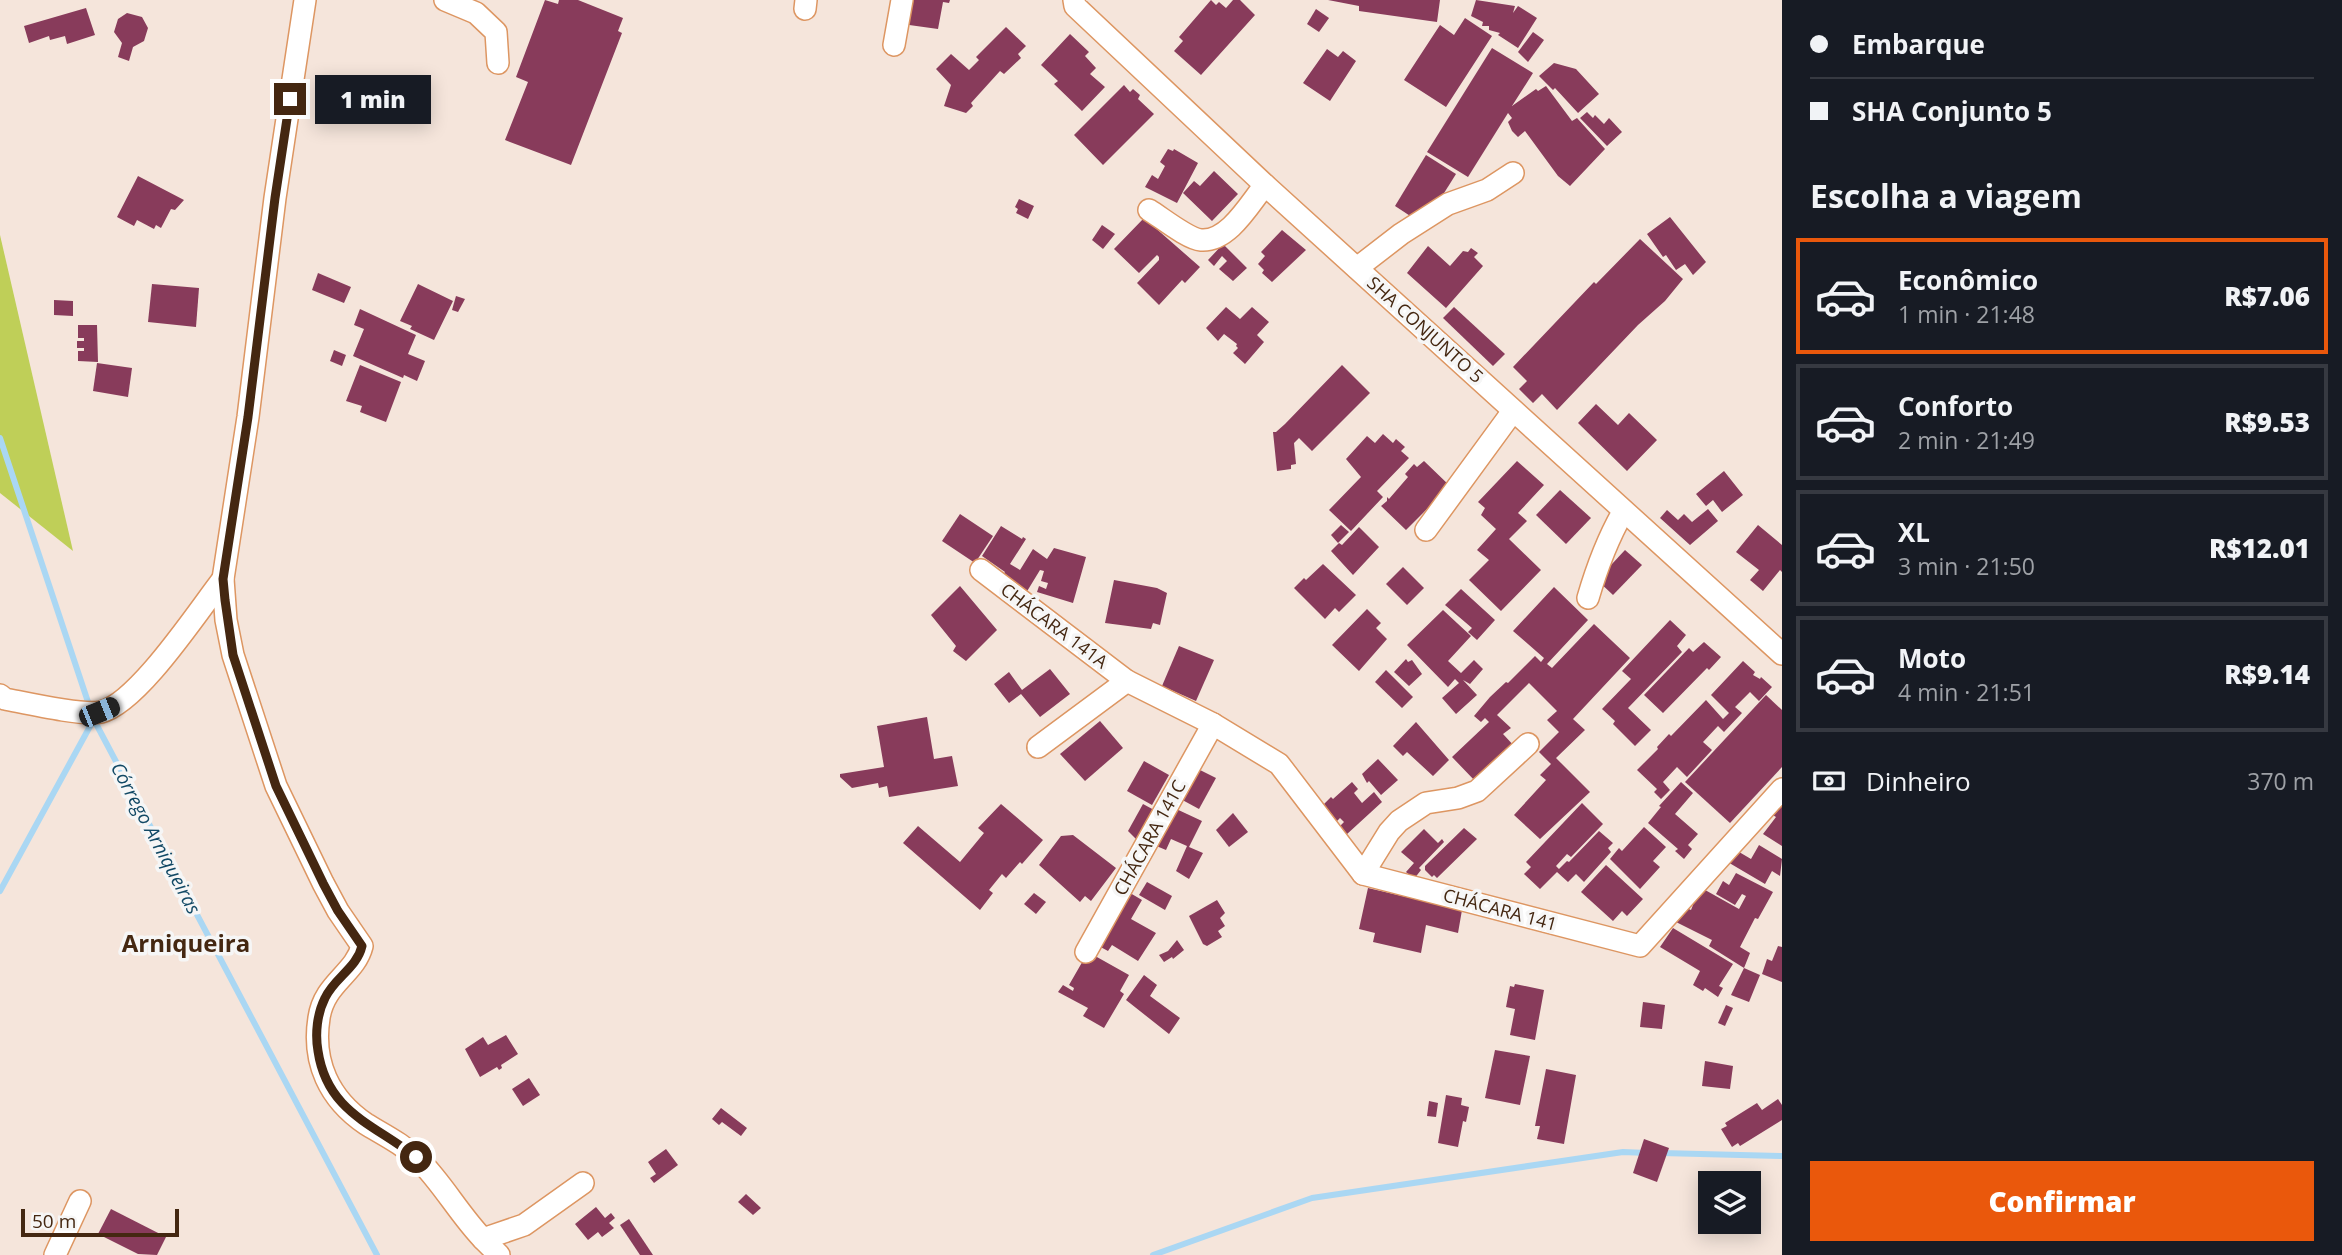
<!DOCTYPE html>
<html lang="pt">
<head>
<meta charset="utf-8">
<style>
  :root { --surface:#171b24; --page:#242831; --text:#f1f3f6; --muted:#9ea1a6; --line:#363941; --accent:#ea580c }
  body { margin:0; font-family:"Open Sans",sans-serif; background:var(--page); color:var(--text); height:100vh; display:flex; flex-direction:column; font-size:26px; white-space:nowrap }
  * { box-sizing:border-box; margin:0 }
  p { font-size:23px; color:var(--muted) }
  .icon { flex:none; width:38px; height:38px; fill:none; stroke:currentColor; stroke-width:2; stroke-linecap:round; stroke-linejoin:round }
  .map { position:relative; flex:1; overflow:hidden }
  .sheet { display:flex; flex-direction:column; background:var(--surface); width:560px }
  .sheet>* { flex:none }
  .hud { display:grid; align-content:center; height:154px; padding:0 28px; background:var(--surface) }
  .fabs { position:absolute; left:1698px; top:1171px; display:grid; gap:14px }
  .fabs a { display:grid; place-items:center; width:63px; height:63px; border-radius:0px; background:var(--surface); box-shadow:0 4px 18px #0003; font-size:35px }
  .scale { position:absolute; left:21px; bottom:18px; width:158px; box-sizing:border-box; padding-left:7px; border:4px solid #442711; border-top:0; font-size:19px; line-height:24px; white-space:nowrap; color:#442711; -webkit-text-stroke:5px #f6f6f6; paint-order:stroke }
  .end { position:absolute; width:32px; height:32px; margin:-16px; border:9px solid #442711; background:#fff; box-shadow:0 0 0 4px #fff }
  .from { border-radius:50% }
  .bubble { position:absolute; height:49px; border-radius:0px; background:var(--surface); box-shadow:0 4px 18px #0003; font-size:23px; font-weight:800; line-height:49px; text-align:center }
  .car { position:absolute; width:21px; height:42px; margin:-21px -10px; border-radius:9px; box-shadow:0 0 5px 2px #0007; background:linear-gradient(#222 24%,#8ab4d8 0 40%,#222 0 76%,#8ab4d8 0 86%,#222 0) }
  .hud b { display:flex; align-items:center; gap:24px; height:66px; font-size:26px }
  .hud b+b { border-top:2px solid var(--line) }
  .hud i { width:18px; height:18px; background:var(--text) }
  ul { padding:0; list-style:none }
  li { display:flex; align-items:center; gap:21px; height:116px; margin:0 14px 10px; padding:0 14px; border:4px solid var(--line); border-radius:0px }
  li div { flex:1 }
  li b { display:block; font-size:26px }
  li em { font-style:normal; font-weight:800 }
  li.selected { border-color:var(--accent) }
  li>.icon { width:63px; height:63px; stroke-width:1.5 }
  h2 { padding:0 28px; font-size:32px; line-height:84px }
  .pay { display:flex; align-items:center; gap:18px; height:77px; padding:0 28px; font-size:26px }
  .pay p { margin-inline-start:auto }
  .primary-button { display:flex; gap:14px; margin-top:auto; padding:14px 28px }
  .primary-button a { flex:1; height:80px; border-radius:0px; background:var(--accent); color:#fff; font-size:28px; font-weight:800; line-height:80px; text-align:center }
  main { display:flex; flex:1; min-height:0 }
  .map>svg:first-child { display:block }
  .green { fill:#bfcf58 }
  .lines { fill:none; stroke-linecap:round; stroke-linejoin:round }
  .stream { stroke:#aad7f3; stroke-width:6 }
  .building { fill:#883b5b }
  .minor-casing { stroke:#dd9662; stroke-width:24 }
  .minor { stroke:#fff; stroke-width:21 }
  .route { stroke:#442711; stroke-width:9 }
  .labels { text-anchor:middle; stroke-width:7; stroke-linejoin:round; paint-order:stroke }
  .street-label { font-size:18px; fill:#442711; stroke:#f6f6f6 }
  .water-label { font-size:19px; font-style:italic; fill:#124965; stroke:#f6f6f6 }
  .district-label { font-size:24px; font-weight:bold; fill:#442711; stroke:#f6f6f6 }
</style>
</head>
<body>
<main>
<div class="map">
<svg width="1782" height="1255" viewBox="0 0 1782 1255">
  <rect width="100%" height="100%" fill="#f5e5db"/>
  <!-- green -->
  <polygon class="green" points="0,235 73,551 0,493"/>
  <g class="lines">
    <!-- stream -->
    <g class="stream">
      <polyline points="0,438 90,708"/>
      <polyline points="93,718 377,1255"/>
      <polyline points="0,891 94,719"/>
      <polyline points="1661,1153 1782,1156"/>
      <polyline points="1153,1255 1312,1198 1623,1152 1647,1153"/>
    </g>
  </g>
  <!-- building -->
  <g class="building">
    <polygon points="545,0 558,4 559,0 578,0 623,18 618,31 622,33 571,165 505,140 528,82 516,77"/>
    <polygon points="906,0 950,0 949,3 943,2 938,29 902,24"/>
    <polygon points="1211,0 1216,5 1219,2 1226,8 1233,0 1240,0 1255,15 1201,75 1174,51 1183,41 1179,37"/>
    <polygon points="1328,0 1440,0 1437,22 1359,11 1359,6"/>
    <polygon points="1476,0 1515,6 1513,13 1518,6 1537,18 1518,48 1498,35 1500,33 1489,30 1489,26 1482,26 1483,22 1471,16"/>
    <polygon points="86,8 95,35 67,44 65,36 50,40 49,36 29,43 24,26"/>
    <polygon points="1316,9 1329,18 1319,32 1307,24"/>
    <polygon points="127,13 142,17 148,28 144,41 133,47 129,61 118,57 122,43 114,32 118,19"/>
    <polygon points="1465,18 1492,36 1446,107 1404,80 1440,25 1454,35"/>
    <polygon points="1006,27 1026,46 1018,54 1021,58 1004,74 1000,71 971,103 973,106 966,113 944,106 951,85 936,69 951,54 969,70 979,60 976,57"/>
    <polygon points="1533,32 1544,40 1528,62 1518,52"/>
    <polygon points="1070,34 1089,52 1085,56 1096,68 1090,74 1105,87 1082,111 1054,84 1058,81 1041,65"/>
    <polygon points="1492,48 1533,73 1512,106 1536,89 1538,91 1546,86 1572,121 1577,118 1605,149 1570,186 1558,176 1525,131 1518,137 1512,131 1508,122 1512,118 1508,113 1468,177 1427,152"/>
    <polygon points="1327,49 1338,57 1343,51 1356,61 1330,101 1303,83"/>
    <polygon points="1554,63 1576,69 1599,94 1578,113 1555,88 1553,90 1539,76"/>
    <polygon points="1124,85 1130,92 1133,89 1140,95 1138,99 1154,114 1103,165 1074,135"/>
    <polygon points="1587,112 1593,118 1595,115 1604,124 1609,118 1622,132 1607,146 1580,118"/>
    <polygon points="1168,149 1173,151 1174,149 1198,163 1177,203 1145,187 1152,175 1158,179 1165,166 1160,162"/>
    <polygon points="1426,155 1456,174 1424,225 1395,206"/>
    <polygon points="1214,171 1238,194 1212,221 1183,193 1194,181 1200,186"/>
    <polygon points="138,176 184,200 175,210 171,209 161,228 156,225 154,229 137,220 134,226 117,217"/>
    <polygon points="1019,199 1034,206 1028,219 1016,213 1018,209 1015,207"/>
    <polygon points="1670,217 1706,262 1693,275 1685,264 1676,270 1666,255 1663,257 1647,234"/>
    <polygon points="1144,218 1200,267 1185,283 1182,280 1159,305 1137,283 1159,260 1159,257 1157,255 1139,273 1114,249"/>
    <polygon points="1102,225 1115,234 1103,249 1092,240"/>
    <polygon points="1282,230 1306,250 1272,282 1262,273 1264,270 1258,264 1265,256 1261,252"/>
    <polygon points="1640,239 1683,279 1665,301 1638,325 1557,410 1542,394 1533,403 1519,389 1527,381 1513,367 1594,282 1596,284"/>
    <polygon points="1223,244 1247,268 1233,281 1219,269 1227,261 1222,256 1214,266 1208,260"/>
    <polygon points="1428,246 1450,266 1463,251 1468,252 1471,248 1478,253 1474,257 1483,266 1446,308 1407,273"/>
    <polygon points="318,273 351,287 344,303 312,290"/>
    <polygon points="152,284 199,288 196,327 148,322"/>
    <polygon points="418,284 453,301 434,340 410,329 412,326 400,321"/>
    <polygon points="456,296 465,299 458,312 452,310"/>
    <polygon points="54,300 73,301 73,316 54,315"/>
    <polygon points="1226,307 1240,319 1252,307 1269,322 1257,335 1264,342 1245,364 1233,353 1238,348 1236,346 1237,344 1224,334 1218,341 1206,328"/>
    <polygon points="1454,307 1505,354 1493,366 1443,318"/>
    <polygon points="360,309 416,335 408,354 425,361 417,381 404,375 403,378 353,356 364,329 354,325"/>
    <polygon points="78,325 97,325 98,362 78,361 78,351 84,351 84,348 77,348 77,341 84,341 84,338 78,338"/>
    <polygon points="334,350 346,355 342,366 330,361"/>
    <polygon points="97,363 132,368 128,397 93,391"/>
    <polygon points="360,365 401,382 386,422 360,412 362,406 346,401"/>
    <polygon points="1342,365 1370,393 1312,451 1299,438 1294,443 1296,464 1291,465 1291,469 1277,471 1273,432 1276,432 1285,424"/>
    <polygon points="1596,404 1618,425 1629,413 1657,440 1627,471 1578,423"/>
    <polygon points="1383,434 1393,443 1396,439 1405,447 1401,451 1409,458 1377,491 1383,497 1351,531 1329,510 1361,477 1346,459 1367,436 1375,443"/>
    <polygon points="1424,461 1450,486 1406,530 1381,506 1387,501 1387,497 1389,499 1408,477 1405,474 1414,464 1417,467"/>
    <polygon points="1517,461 1544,485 1518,513 1527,521 1509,539 1541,570 1501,611 1469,580 1489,560 1477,550 1496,529 1481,515 1485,508 1478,502"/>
    <polygon points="1724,471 1743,495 1722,512 1713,500 1706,506 1696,494"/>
    <polygon points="1560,490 1591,518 1566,544 1536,515"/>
    <polygon points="1708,509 1718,521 1690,545 1660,518 1667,510 1678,520 1684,514 1692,522"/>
    <polygon points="960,514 993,536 975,563 942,541"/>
    <polygon points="1341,525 1349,532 1338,543 1331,535"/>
    <polygon points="1758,525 1782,545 1782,572 1780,570 1763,591 1750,580 1759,570 1736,552"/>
    <polygon points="1001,526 1022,539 1023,537 1026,539 1010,564 1020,570 1033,549 1047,559 1054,548 1086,557 1073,603 1037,592 1039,586 1046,589 1048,583 1041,581 1044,571 1040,570 1026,593 1002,576 1005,572 982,556"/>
    <polygon points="1359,527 1379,547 1353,575 1331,551 1339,543 1342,545"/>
    <polygon points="1625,550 1642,565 1613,595 1597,580"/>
    <polygon points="1323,564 1356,595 1339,612 1335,608 1325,619 1294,588 1304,578 1306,580"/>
    <polygon points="1403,567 1424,588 1407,605 1386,584"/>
    <polygon points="1114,580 1157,588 1167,593 1160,625 1153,623 1151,629 1105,623"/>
    <polygon points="960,586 997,630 966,661 953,651 956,646 931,615"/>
    <polygon points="1554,587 1588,620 1547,664 1552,668 1594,624 1630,658 1573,719 1585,730 1556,758 1590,792 1540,839 1514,815 1546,780 1540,775 1551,764 1539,752 1559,732 1547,720 1557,711 1529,683 1497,715 1511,728 1503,734 1516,748 1477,783 1452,757 1489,722 1485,718 1481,722 1474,716 1490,697 1506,682 1508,683 1535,656 1541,662 1544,658 1513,631"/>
    <polygon points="1461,589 1495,620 1477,640 1468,632 1472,628 1445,605"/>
    <polygon points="1367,609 1381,623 1376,628 1387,639 1359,671 1332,645"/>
    <polygon points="1443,610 1471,636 1448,661 1461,673 1474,660 1483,669 1470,684 1463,680 1477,695 1456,714 1442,698 1459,683 1455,679 1448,687 1407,645"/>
    <polygon points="1670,620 1686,635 1677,646 1682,652 1628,708 1651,730 1635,746 1613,724 1615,721 1602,709 1631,679 1622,671"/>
    <polygon points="1704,642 1721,657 1709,670 1707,668 1663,713 1644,695 1689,648 1693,652"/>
    <polygon points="1179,646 1214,660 1196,701 1162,686"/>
    <polygon points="1406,659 1408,662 1412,660 1422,674 1409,686 1394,672"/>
    <polygon points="1743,661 1755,672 1753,675 1760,679 1761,677 1772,687 1759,701 1750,692 1735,707 1742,713 1724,732 1718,726 1703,742 1712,750 1687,777 1677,767 1663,782 1670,790 1661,799 1654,792 1657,789 1637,770 1658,749 1657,747 1669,734 1671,736 1706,700 1723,719 1729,713 1711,695"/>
    <polygon points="1050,669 1070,694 1040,717 1021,694 1009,703 994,684 1009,672 1022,690"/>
    <polygon points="1386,670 1413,697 1402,708 1375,682"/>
    <polygon points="1766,695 1782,710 1782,767 1730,823 1685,782"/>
    <polygon points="927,717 934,759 952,756 958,786 889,797 887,786 879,788 878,783 852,788 840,777 840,774 884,767 877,726"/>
    <polygon points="1100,721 1123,748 1085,781 1060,754"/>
    <polygon points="1416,722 1449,760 1433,776 1407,752 1403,756 1393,746"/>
    <polygon points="1378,759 1398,780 1381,795 1369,781 1367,783 1362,774"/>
    <polygon points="1144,761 1169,775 1152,805 1127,791"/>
    <polygon points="1196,768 1216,778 1199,809 1175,796"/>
    <polygon points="1352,782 1358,789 1354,793 1362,803 1374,792 1382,802 1346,835 1339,827 1344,822 1340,818 1334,824 1320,808 1331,797 1333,799"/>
    <polygon points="1681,782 1693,793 1675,814 1698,834 1688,845 1692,849 1684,859 1675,851 1678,849 1648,823 1661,807 1659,806"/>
    <polygon points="1782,798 1782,846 1763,834 1776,817 1765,810"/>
    <polygon points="1582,803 1603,824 1571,857 1567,854 1556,866 1559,869 1567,861 1569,862 1599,831 1613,843 1608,848 1611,852 1584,882 1576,874 1568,882 1557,872 1540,889 1524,874 1531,867 1526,862"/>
    <polygon points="1001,804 1043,840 1022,864 1020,862 1006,878 1002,874 989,890 993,893 980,910 903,843 918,826 960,862 984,833 978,828"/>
    <polygon points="1143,804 1156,811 1139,842 1128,831"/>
    <polygon points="1172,807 1202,821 1189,847 1203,853 1189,879 1176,871 1187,846 1171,839 1166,850 1154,845"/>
    <polygon points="1233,813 1248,832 1229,847 1216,830"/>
    <polygon points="1644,827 1666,847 1653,861 1660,867 1640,889 1610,859 1619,848 1622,851"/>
    <polygon points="1464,828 1477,839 1437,878 1434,875 1432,877 1425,870 1425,866"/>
    <polygon points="1424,829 1438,843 1442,839 1444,842 1419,868 1421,870 1414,879 1406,872 1414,863 1401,852"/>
    <polygon points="1073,835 1116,868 1091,901 1085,896 1080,902 1039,865 1061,836"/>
    <polygon points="1759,845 1782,859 1780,876 1772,871 1765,884 1726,861 1734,849 1751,859"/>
    <polygon points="1606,865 1643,899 1627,916 1622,911 1613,921 1581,892"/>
    <polygon points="1736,873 1773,892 1758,919 1755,918 1740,947 1750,953 1744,968 1709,946 1712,940 1674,921 1682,906 1691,910 1693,905 1689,903 1698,886 1739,909 1746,896 1742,894 1735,905 1716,894 1723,881 1729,885"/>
    <polygon points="1147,882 1172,896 1165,910 1139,895"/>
    <polygon points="1368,888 1462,910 1458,933 1426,925 1421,953 1373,942 1375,933 1359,929"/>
    <polygon points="1125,890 1142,900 1131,919 1156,933 1138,961 1112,945 1108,951 1095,944"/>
    <polygon points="1034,893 1046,902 1036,914 1024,904"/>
    <polygon points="1217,900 1225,913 1220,918 1225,926 1218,931 1222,937 1207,946 1203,944 1189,916"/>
    <polygon points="1673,928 1733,964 1719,986 1723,988 1718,997 1705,988 1703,991 1693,985 1700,971 1660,947"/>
    <polygon points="1177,940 1184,950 1173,959 1172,957 1164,962 1159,955 1168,951"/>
    <polygon points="1778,946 1782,947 1782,982 1762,974 1767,959 1772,961"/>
    <polygon points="1088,952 1129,975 1120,991 1124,994 1104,1028 1083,1016 1088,1008 1058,992 1063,985 1073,991 1074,988 1069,985"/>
    <polygon points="1744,968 1760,975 1749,1002 1731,995"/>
    <polygon points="1144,975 1157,985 1150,996 1180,1018 1169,1034 1126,1000"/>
    <polygon points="1515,984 1544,990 1535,1040 1510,1035 1515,1009 1506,1007 1510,986 1514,987"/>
    <polygon points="1643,1002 1665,1005 1662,1029 1640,1027"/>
    <polygon points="1726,1005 1733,1008 1725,1026 1718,1023"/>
    <polygon points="506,1035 518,1054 501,1065 502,1068 499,1070 497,1067 480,1077 465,1049 483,1037 488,1045"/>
    <polygon points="1495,1050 1530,1056 1520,1105 1485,1098"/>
    <polygon points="1705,1061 1733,1066 1730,1089 1702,1086"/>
    <polygon points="1546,1069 1576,1075 1564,1144 1537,1139 1540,1126 1535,1126"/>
    <polygon points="529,1078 540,1095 523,1106 512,1089"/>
    <polygon points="1446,1095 1462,1098 1461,1105 1469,1107 1466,1122 1463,1121 1458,1147 1438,1143"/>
    <polygon points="1778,1099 1782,1105 1782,1120 1740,1146 1738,1143 1732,1147 1721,1129 1727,1126 1725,1123 1757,1103 1762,1110"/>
    <polygon points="1429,1101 1438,1103 1436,1117 1427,1116"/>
    <polygon points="721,1108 747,1128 741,1136 722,1122 719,1125 712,1119"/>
    <polygon points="1644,1139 1669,1148 1657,1182 1633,1173"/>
    <polygon points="666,1149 678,1165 654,1183 650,1178 656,1174 648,1162"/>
    <polygon points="746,1194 761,1208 753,1215 738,1202"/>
    <polygon points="596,1207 605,1218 611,1213 615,1218 609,1223 614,1228 602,1237 598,1232 588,1240 575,1224"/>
    <polygon points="111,1209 166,1237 157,1255 138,1254 98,1234"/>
    <polygon points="629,1219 653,1255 640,1255 620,1225"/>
  </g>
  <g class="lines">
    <defs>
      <g id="minor">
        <path d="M305,0L275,198L248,417L223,579L226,620L233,655L276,786L323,883L338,911L362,946C355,974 324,983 319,1018C312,1062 329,1099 366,1124C384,1135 403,1144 419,1160C443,1184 459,1214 483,1239L524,1225L583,1183"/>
        <polyline points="445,0 476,13 496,32 498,63"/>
        <polyline points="1074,0 1075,6 1265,185 1782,654"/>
        <polyline points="805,9 806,0"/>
        <polyline points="894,45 902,0"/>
        <path d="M1149,210C1162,218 1188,239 1201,240C1229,242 1250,203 1265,185"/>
        <polyline points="1357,268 1401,234 1448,204 1487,190 1513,173"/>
        <polyline points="1426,530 1513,411"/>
        <polyline points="981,570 1127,681 1213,724 1279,764 1363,874 1640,946 1782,789"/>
        <path d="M1588,598C1597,567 1607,540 1623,512"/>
        <path d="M0,695L5,699C26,703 82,716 101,712C138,703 198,611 223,579"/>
        <polyline points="1038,747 1127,681"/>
        <polyline points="1363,874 1389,832 1399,821 1426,803 1458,798 1477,791 1528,744"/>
        <polyline points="1086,952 1213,724"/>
        <polyline points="483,1239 499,1255"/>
        <polyline points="55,1255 80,1201"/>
      </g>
    </defs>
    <!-- minor casing -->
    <use href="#minor" class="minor-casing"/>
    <!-- minor -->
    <use href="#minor" class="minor"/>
  </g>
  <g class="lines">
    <!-- route -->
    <path class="route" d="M290,99L275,198L248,417L223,579L225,600L233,655L276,786L323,883L338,911L362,946C357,968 334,978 325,998C317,1014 315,1034 318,1051C327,1112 374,1124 416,1157"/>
  </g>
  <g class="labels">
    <!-- street labels -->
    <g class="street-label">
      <text transform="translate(1425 330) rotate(42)" y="6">SHA CONJUNTO 5</text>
      <text transform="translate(1054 626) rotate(37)" y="6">CHÁCARA 141A</text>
      <text transform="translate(1150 838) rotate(-61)" y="6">CHÁCARA 141C</text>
      <text transform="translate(1500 910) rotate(15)" y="6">CHÁCARA 141</text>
    </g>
    <!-- water labels -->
    <g class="water-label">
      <text transform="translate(156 838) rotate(62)" y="7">Córrego Arniqueiras</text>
    </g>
    <!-- district labels -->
    <g class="district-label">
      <text x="186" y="952">Arniqueira</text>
    </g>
  </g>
</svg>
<div class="fabs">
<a><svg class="icon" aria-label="layers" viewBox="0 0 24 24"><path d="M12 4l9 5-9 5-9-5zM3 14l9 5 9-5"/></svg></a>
</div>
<div class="scale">50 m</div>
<i class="end from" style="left:416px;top:1157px"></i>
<i class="end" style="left:290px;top:99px"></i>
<div class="bubble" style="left:315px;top:75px;width:116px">1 min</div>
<i class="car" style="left:99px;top:712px;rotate:68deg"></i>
</div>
<section class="sheet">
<div class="hud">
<b><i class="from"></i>Embarque</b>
<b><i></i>SHA Conjunto 5</b>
</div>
<h2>Escolha a viagem</h2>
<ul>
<li class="selected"><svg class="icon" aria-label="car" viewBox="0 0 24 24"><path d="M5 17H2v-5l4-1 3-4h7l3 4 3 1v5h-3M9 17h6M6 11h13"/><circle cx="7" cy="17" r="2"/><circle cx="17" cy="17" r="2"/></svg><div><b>Econômico</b><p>1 min · 21:48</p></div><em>R$7.06</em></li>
<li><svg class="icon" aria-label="car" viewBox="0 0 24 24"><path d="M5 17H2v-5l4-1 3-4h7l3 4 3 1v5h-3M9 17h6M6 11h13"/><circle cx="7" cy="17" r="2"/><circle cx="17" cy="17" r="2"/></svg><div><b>Conforto</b><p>2 min · 21:49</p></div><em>R$9.53</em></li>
<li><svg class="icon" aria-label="car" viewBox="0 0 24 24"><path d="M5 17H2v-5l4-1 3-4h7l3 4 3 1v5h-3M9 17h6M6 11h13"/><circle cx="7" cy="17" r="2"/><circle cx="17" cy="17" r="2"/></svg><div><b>XL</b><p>3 min · 21:50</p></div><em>R$12.01</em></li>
<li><svg class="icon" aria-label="car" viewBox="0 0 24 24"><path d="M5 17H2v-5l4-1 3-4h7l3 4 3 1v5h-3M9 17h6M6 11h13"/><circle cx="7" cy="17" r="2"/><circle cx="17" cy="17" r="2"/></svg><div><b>Moto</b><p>4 min · 21:51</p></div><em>R$9.14</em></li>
</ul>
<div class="pay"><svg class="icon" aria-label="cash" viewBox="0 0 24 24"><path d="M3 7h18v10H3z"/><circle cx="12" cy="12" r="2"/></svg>Dinheiro<p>370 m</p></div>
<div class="primary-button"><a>Confirmar</a></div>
</section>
</main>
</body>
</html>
